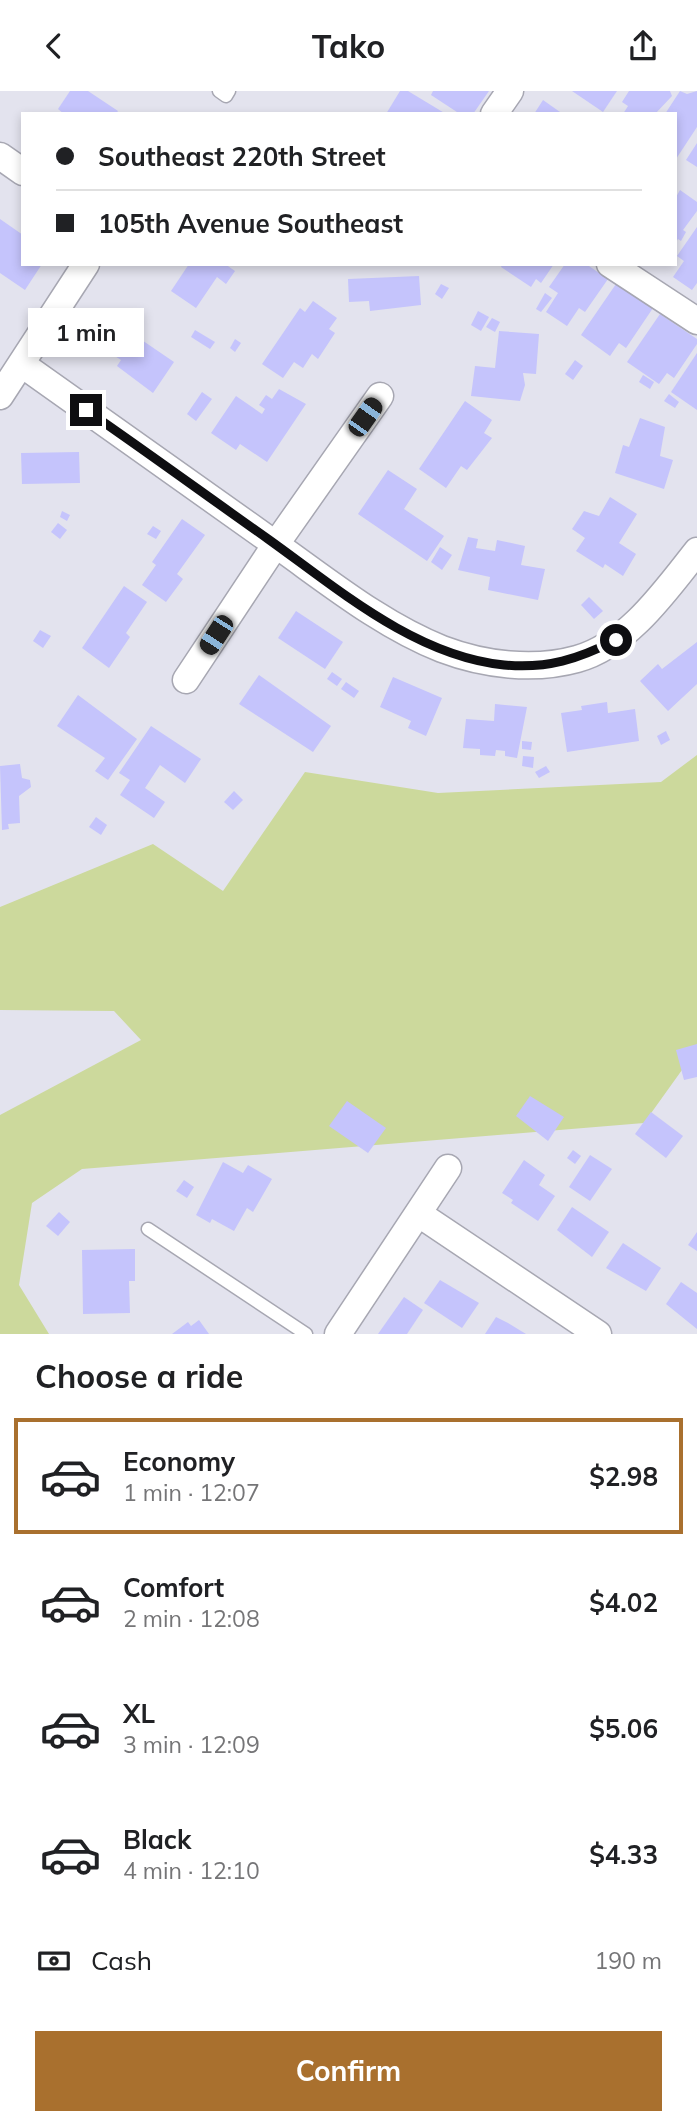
<!DOCTYPE html>
<html lang="en">
<head>
<meta charset="utf-8">
<style>
  :root { --surface:#fff; --page:#f6f6f6; --text:#202124; --muted:#757577; --line:#e0e0e0; --accent:#a9702e }
  body { margin:0; font-family:Mulish,sans-serif; background:var(--page); color:var(--text); height:100vh; display:flex; flex-direction:column; font-size:26px; white-space:nowrap }
  * { box-sizing:border-box; margin:0 }
  p { font-size:23px; color:var(--muted) }
  .icon { flex:none; width:38px; height:38px; fill:none; stroke:currentColor; stroke-width:2; stroke-linecap:round; stroke-linejoin:round }
  .map { position:relative; height:1243px; overflow:hidden }
  .panel { display:flex; flex-direction:column; background:var(--surface); flex:1 }
  .panel>* { flex:none }
  .guide { position:absolute; left:21px; top:21px; width:656px; height:154px; border-radius:0px; box-shadow:0 4px 10px #0003; display:grid; align-content:center; height:154px; padding:0 35px; background:var(--surface) }
  .end { position:absolute; width:32px; height:32px; margin:-16px; border:9px solid #0e0e11; background:#fff; box-shadow:0 0 0 4px #fff }
  .from { border-radius:50% }
  .bubble { position:absolute; height:49px; border-radius:0px; background:var(--surface); box-shadow:0 4px 10px #0003; font-size:23px; font-weight:700; line-height:49px; text-align:center }
  .car { position:absolute; width:21px; height:42px; margin:-21px -10px; border-radius:9px; box-shadow:0 0 5px 2px #0007; background:linear-gradient(#222 24%,#8ab4d8 0 40%,#222 0 76%,#8ab4d8 0 86%,#222 0) }
  .guide b { display:flex; align-items:center; gap:24px; height:66px; font-size:26px }
  .guide b+b { border-top:2px solid var(--line) }
  .guide i { width:18px; height:18px; background:var(--text) }
  ul { padding:0; list-style:none }
  li { display:flex; align-items:center; gap:21px; height:116px; margin:0 14px 10px; padding:0 21px; border:4px solid transparent; border-radius:0px }
  li div { flex:1 }
  li b { display:block; font-size:26px }
  li em { font-style:normal; font-weight:700 }
  li.on { border-color:var(--accent) }
  li>.icon { width:63px; height:63px; stroke-width:1.5 }
  h2 { padding:0 35px; font-size:32px; line-height:84px }
  .pay { display:flex; align-items:center; gap:18px; height:77px; padding:0 35px; font-size:26px }
  .pay p { margin-inline-start:auto }
  .primary-button { display:flex; gap:14px; margin-top:auto; padding:14px 35px }
  .primary-button a { flex:1; height:80px; border-radius:0px; background:var(--accent); color:#fff; font-size:28px; font-weight:700; line-height:80px; text-align:center }
  header { display:flex; justify-content:space-between; align-items:center; height:91px; padding:0 35px; background:var(--surface); font-size:32px; font-weight:700 }
  .map>svg:first-child { display:block }
  .green { fill:#ccd99c }
  .building { fill:#c5c4fc }
  .lines { fill:none; stroke-linecap:round; stroke-linejoin:round }
  .lane-casing { stroke:#a7a7b2; stroke-width:15 }
  .street-casing { stroke:#a7a7b2; stroke-width:29 }
  .lane { stroke:#fff; stroke-width:12 }
  .street { stroke:#fff; stroke-width:26 }
  .route { stroke:#0e0e11; stroke-width:9 }
</style>
</head>
<body>
<header><svg class="icon" aria-label="back" viewBox="0 0 24 24"><path d="M15 5l-7 7 7 7"/></svg>Tako<svg class="icon" aria-label="share" viewBox="0 0 24 24"><path d="M12 15V3M7 8l5-5 5 5M5 13v7h14v-7"/></svg></header>
<div class="map">
<svg width="697" height="1243" viewBox="0 0 697 1243">
  <rect width="100%" height="100%" fill="#e3e3ee"/>
  <!-- green -->
  <polygon class="green" points="697,664 697,958 644,1032 82,1078 32,1112 19,1194 49,1243 0,1243 0,1024 141,949 114,920 0,919 0,816 153,753 223,800 305,681 438,702 661,691"/>
  <!-- building -->
  <g class="building">
    <polygon points="70,0 88,0 118,20 116,23 64,23 58,18"/>
    <polygon points="400,0 408,0 446,23 386,23"/>
    <polygon points="433,0 489,0 473,23 460,23 431,4"/>
    <polygon points="572,0 617,0 603,21"/>
    <polygon points="629,0 670,0 672,5 655,23 623,23 628,15 622,11"/>
    <polygon points="680,0 687,3 697,0 697,36 676,68 676,23 665,23"/>
    <polygon points="543,9 560,21 559,23 534,23"/>
    <polygon points="697,52 697,76 686,69"/>
    <polygon points="680,99 697,111 697,120 683,139 686,141 681,150 678,148 676,151 676,106"/>
    <polygon points="0,128 23,144 23,173 42,173 25,199 0,182"/>
    <polygon points="697,136 697,192 692,199 673,186 684,170 677,165"/>
    <polygon points="189,173 225,173 235,180 226,193 217,186 196,217 171,200"/>
    <polygon points="502,173 554,173 541,192 536,188 531,196 501,176"/>
    <polygon points="565,173 586,173 608,188 585,221 579,217 567,235 546,221 558,202 549,196"/>
    <polygon points="419,185 421,214 370,220 369,210 349,211 348,188"/>
    <polygon points="441,193 449,197 442,208 435,203"/>
    <polygon points="616,193 653,217 626,257 619,252 610,265 581,244"/>
    <polygon points="545,202 552,207 541,221 536,218"/>
    <polygon points="313,210 337,227 329,238 335,242 318,268 312,263 303,277 294,271 283,287 262,273 300,217 305,221"/>
    <polygon points="478,220 489,226 481,240 471,234"/>
    <polygon points="660,223 697,248 697,253 674,287 667,282 659,293 627,271"/>
    <polygon points="492,227 500,231 495,241 486,236"/>
    <polygon points="111,228 174,271 153,302 117,275 121,269 95,252"/>
    <polygon points="195,239 215,251 210,258 191,246"/>
    <polygon points="499,240 539,243 536,283 523,282 525,294 520,310 471,305 475,275 495,277"/>
    <polygon points="235,248 241,252 235,261 230,257"/>
    <polygon points="697,262 697,319 671,301"/>
    <polygon points="575,269 583,275 573,289 565,283"/>
    <polygon points="643,284 654,291 650,298 639,291"/>
    <polygon points="279,298 306,313 267,371 240,353 236,359 211,342 236,305 262,323 265,318 259,314 266,304 272,308"/>
    <polygon points="202,301 212,308 196,330 187,323"/>
    <polygon points="669,303 679,311 675,317 664,310"/>
    <polygon points="465,310 492,329 484,342 492,347 467,379 461,375 446,397 419,378"/>
    <polygon points="640,327 665,336 660,365 673,369 664,398 615,382 623,354 629,356"/>
    <polygon points="79,361 80,392 22,393 21,362"/>
    <polygon points="388,379 417,398 404,418 444,445 427,470 358,423"/>
    <polygon points="610,406 637,423 619,452 636,463 623,485 605,473 603,477 576,460 585,447 572,438 584,420 599,425"/>
    <polygon points="62,420 70,424 67,430 60,426"/>
    <polygon points="182,428 205,444 177,483 183,488 166,511 142,494 156,474 152,471"/>
    <polygon points="58,432 67,439 60,448 51,441"/>
    <polygon points="153,435 161,440 156,448 147,443"/>
    <polygon points="468,446 478,448 476,457 495,460 497,449 525,455 521,474 545,478 538,509 488,499 490,486 458,479"/>
    <polygon points="440,456 452,464 442,479 431,471"/>
    <polygon points="124,495 147,511 126,542 130,546 109,577 82,557"/>
    <polygon points="589,506 603,520 594,528 581,514"/>
    <polygon points="296,520 343,551 325,578 278,547"/>
    <polygon points="40,539 51,545 43,557 33,550"/>
    <polygon points="697,551 697,593 668,620 640,590 658,573 662,578"/>
    <polygon points="332,581 342,588 337,595 327,588"/>
    <polygon points="259,584 331,635 313,661 239,613"/>
    <polygon points="393,586 442,607 426,645 408,637 411,630 380,616"/>
    <polygon points="346,591 359,600 354,607 341,598"/>
    <polygon points="78,604 137,648 108,689 95,680 105,667 57,635"/>
    <polygon points="607,611 608,622 635,618 639,650 567,661 561,622 582,619 581,615"/>
    <polygon points="495,613 527,616 517,667 505,665 505,660 496,659 495,665 480,664 480,658 463,657 466,628 494,630"/>
    <polygon points="151,635 201,668 185,692 160,674 145,697 165,711 154,727 120,704 130,689 119,682"/>
    <polygon points="666,640 670,649 661,654 657,645"/>
    <polygon points="522,650 532,651 531,659 522,658"/>
    <polygon points="523,665 534,666 533,677 522,675"/>
    <polygon points="20,673 22,687 30,689 31,696 19,705 20,732 8,733 9,738 2,739 0,675"/>
    <polygon points="546,675 550,681 539,687 535,681"/>
    <polygon points="234,700 243,709 233,719 224,711"/>
    <polygon points="96,726 107,734 101,744 89,736"/>
    <polygon points="697,953 697,986 684,989 676,959"/>
    <polygon points="530,1005 564,1026 548,1050 516,1025"/>
    <polygon points="347,1010 386,1037 368,1062 329,1035"/>
    <polygon points="651,1021 683,1045 666,1067 635,1043"/>
    <polygon points="573,1059 581,1065 575,1073 567,1067"/>
    <polygon points="590,1064 612,1078 590,1110 569,1096"/>
    <polygon points="524,1069 545,1084 539,1094 555,1105 538,1130 511,1112 513,1109 502,1102"/>
    <polygon points="223,1071 243,1082 248,1074 272,1088 253,1121 247,1117 234,1140 212,1128 210,1132 196,1124"/>
    <polygon points="184,1089 194,1096 187,1107 176,1100"/>
    <polygon points="572,1116 609,1141 592,1166 557,1139"/>
    <polygon points="59,1121 70,1131 58,1145 46,1135"/>
    <polygon points="697,1141 697,1160 688,1154"/>
    <polygon points="623,1152 661,1177 646,1200 606,1177"/>
    <polygon points="135,1158 135,1190 129,1190 130,1222 83,1223 82,1159"/>
    <polygon points="440,1189 479,1212 462,1237 424,1212"/>
    <polygon points="681,1191 697,1202 697,1238 666,1213"/>
    <polygon points="404,1206 423,1219 407,1243 378,1243"/>
    <polygon points="496,1226 508,1232 526,1243 485,1243"/>
    <polygon points="199,1229 209,1243 172,1243 188,1231 191,1235"/>
  </g>
  <g class="lines">
    <defs>
      <g id="lane">
        <polyline points="219,0 226,5 229,0"/>
        <polyline points="148,1138 306,1243"/>
      </g>
      <g id="street">
        <polyline points="494,23 510,0"/>
        <polyline points="0,65 23,81"/>
        <polyline points="610,173 697,230"/>
        <path d="M23,274C104,332 186,390 268,448C324,487 379,533 442,558C484,574 534,580 577,568C628,554 666,499 697,460"/>
        <polyline points="0,305 86,173"/>
        <polyline points="186,589 276,453 380,305"/>
        <polyline points="419,1123 598,1243"/>
        <polyline points="338,1243 448,1077"/>
      </g>
    </defs>
    <!-- lane casing -->
    <use href="#lane" class="lane-casing"/>
    <!-- street casing -->
    <use href="#street" class="street-casing"/>
    <!-- lane -->
    <use href="#lane" class="lane"/>
    <!-- street -->
    <use href="#street" class="street"/>
  </g>
  <g class="lines">
    <!-- route -->
    <path class="route" d="M86,319C147,361 207,405 268,448C338,498 415,565 504,574C548,578 578,568 616,549"/>
  </g>
</svg>
<i class="end from" style="left:616px;top:549px"></i>
<i class="end" style="left:86px;top:319px"></i>
<div class="bubble" style="left:28px;top:217px;width:116px">1 min</div>
<i class="car" style="left:365px;top:326px;rotate:35deg"></i>
<i class="car" style="left:216px;top:544px;rotate:213deg"></i>
<div class="guide">
<b><i class="from"></i>Southeast 220th Street</b>
<b><i></i>105th Avenue Southeast</b>
</div>
</div>
<section class="panel">
<h2>Choose a ride</h2>
<ul>
<li class="on"><svg class="icon" aria-label="car" viewBox="0 0 24 24"><path d="M5 17H2v-5l4-1 3-4h7l3 4 3 1v5h-3M9 17h6M6 11h13"/><circle cx="7" cy="17" r="2"/><circle cx="17" cy="17" r="2"/></svg><div><b>Economy</b><p>1 min · 12:07</p></div><em>$2.98</em></li>
<li><svg class="icon" aria-label="car" viewBox="0 0 24 24"><path d="M5 17H2v-5l4-1 3-4h7l3 4 3 1v5h-3M9 17h6M6 11h13"/><circle cx="7" cy="17" r="2"/><circle cx="17" cy="17" r="2"/></svg><div><b>Comfort</b><p>2 min · 12:08</p></div><em>$4.02</em></li>
<li><svg class="icon" aria-label="car" viewBox="0 0 24 24"><path d="M5 17H2v-5l4-1 3-4h7l3 4 3 1v5h-3M9 17h6M6 11h13"/><circle cx="7" cy="17" r="2"/><circle cx="17" cy="17" r="2"/></svg><div><b>XL</b><p>3 min · 12:09</p></div><em>$5.06</em></li>
<li><svg class="icon" aria-label="car" viewBox="0 0 24 24"><path d="M5 17H2v-5l4-1 3-4h7l3 4 3 1v5h-3M9 17h6M6 11h13"/><circle cx="7" cy="17" r="2"/><circle cx="17" cy="17" r="2"/></svg><div><b>Black</b><p>4 min · 12:10</p></div><em>$4.33</em></li>
</ul>
<div class="pay"><svg class="icon" aria-label="cash" viewBox="0 0 24 24"><path d="M3 7h18v10H3z"/><circle cx="12" cy="12" r="2"/></svg>Cash<p>190 m</p></div>
<div class="primary-button"><a>Confirm</a></div>
</section>
</body>
</html>
